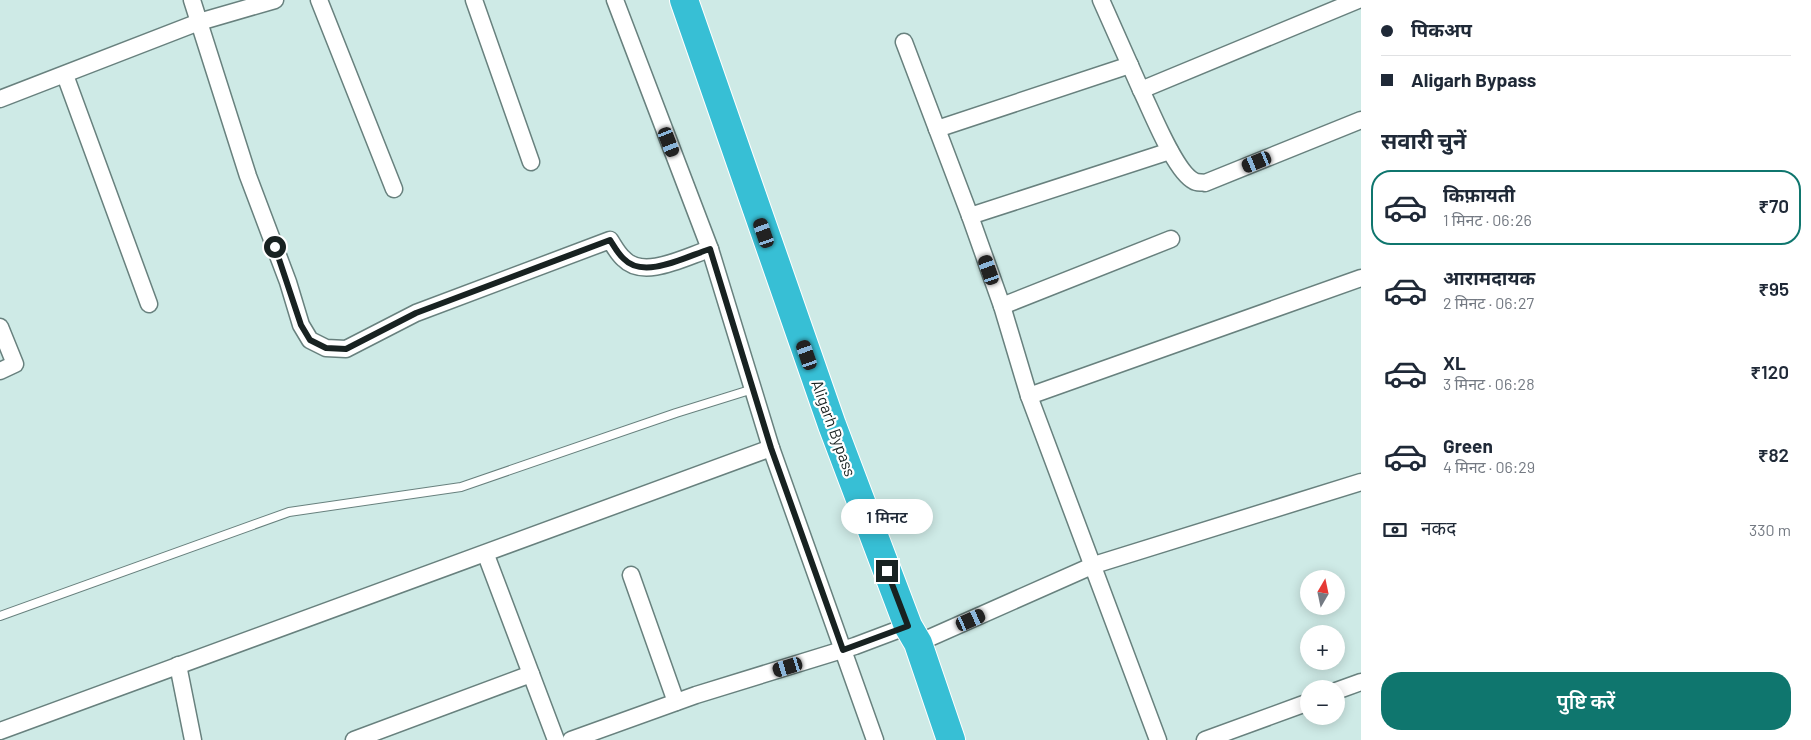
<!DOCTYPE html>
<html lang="hi">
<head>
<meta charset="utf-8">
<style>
  :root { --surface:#fff; --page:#f6f6f7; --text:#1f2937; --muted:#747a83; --line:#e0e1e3; --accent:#0f766e }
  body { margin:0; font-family:Barlow,"Noto Sans Devanagari",sans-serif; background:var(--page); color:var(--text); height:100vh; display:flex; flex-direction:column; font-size:19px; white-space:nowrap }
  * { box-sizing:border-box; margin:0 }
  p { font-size:16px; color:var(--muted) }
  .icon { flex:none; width:28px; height:28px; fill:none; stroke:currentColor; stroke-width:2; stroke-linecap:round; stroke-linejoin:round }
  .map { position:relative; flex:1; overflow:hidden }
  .drawer { display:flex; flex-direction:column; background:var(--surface); width:450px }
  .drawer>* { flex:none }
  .top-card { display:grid; align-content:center; height:110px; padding:0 20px; background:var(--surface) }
  .needle { width:32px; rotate:9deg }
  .tools { position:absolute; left:1300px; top:570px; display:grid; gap:10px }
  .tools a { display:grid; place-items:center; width:45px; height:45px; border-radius:50%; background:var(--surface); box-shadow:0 2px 12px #0003; font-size:25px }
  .end { position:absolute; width:22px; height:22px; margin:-11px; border:6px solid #182221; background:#fff; box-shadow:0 0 0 2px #fff }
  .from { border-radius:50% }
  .bubble { position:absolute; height:35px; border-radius:18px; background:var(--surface); box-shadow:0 2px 12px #0003; font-size:16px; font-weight:600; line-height:35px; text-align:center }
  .car { position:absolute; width:15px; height:30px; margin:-15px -8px; border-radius:6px; box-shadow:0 0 4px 1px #0007; background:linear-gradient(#222 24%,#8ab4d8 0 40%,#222 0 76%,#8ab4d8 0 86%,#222 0) }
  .top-card b { display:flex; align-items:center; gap:18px; height:48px; font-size:19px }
  .top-card b+b { border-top:1px solid var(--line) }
  .top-card i { width:12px; height:12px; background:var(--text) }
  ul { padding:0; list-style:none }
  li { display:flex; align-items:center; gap:15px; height:75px; margin:0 10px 8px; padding:0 10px; border:2px solid transparent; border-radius:20px }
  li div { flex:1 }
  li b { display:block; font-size:19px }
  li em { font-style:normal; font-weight:600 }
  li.on { border-color:var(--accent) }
  li>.icon { width:45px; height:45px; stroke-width:1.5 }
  h2 { padding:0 20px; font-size:22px; line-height:60px }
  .pay { display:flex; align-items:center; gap:12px; height:55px; padding:0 20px; font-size:19px }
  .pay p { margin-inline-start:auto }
  .primary-button { display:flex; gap:10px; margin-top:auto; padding:10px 20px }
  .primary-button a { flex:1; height:58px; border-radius:20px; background:var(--accent); color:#fff; font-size:20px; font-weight:600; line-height:58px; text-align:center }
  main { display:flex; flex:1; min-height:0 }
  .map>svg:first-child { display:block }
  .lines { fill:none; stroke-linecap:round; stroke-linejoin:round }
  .lane-casing { stroke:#68817e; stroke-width:10 }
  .street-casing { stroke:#68817e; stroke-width:19 }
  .highway-casing { stroke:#fff; stroke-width:30 }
  .lane { stroke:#fff; stroke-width:8 }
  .street { stroke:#fff; stroke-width:16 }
  .highway { stroke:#37bfd5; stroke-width:28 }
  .route { stroke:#182221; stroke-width:6 }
  .labels { text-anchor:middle; stroke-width:4.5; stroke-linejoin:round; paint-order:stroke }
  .street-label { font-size:16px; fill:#182221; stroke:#fff }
</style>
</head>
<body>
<main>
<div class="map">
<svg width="1361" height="740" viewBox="0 0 1361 740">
  <rect width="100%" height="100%" fill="#ceeae6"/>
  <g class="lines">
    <defs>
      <polyline id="lane" points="0,616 289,512 461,487 676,413 753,389"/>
      <g id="street">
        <path d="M192,0L248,176L288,282L301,325L310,340L326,348L346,349L416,313L610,240C614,246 618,254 624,259C644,280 687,256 710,249"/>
        <polyline points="319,0 394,189"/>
        <polyline points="474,0 531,162"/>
        <polyline points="615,0 710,249 771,448 875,740"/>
        <polyline points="1101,0 1141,90 1358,0"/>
        <polyline points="904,42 970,216 1002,306 1029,396 1158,740"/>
        <polyline points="65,75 149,304"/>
        <path d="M1141,90C1151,110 1175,172 1194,181C1197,183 1202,182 1205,183L1361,120"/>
        <polyline points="0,99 199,22 275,0"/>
        <polyline points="937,129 1130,65"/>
        <polyline points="970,216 1170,151"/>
        <polyline points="1002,306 1171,239"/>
        <polyline points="0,327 15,364 0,371"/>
        <polyline points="1029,396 1361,278"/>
        <polyline points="486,555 556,740"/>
        <polyline points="631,575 676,702"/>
        <polyline points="918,643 1094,565 1361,482"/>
        <polyline points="178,665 193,740"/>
        <polyline points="1336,691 1361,682"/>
        <polyline points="0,731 771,448"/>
        <polyline points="354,740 531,674"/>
        <polyline points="571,740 696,695 855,646 908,626"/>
        <polyline points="1205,740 1309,702"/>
      </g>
      <polyline id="highway" points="684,0 832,425 908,626 918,643 951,740"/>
    </defs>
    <!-- lane casing -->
    <use href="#lane" class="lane-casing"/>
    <!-- street casing -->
    <use href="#street" class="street-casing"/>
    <!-- highway casing -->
    <use href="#highway" class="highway-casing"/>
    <!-- lane -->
    <use href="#lane" class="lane"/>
    <!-- street -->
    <use href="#street" class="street"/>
    <!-- highway -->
    <use href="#highway" class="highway"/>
  </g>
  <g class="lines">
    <!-- route -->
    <path class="route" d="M275,247L301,325L310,340L326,348L346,349L416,313L610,240C614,246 618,254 624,259C644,280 687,256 710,249L771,448L843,650L908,626L887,571"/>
  </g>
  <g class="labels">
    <!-- street labels -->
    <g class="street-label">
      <text transform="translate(834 428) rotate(70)" y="6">Aligarh Bypass</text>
    </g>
  </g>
</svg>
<div class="tools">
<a><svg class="needle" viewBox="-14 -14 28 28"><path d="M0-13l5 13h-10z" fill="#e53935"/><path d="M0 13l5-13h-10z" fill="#747a83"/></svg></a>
<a>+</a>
<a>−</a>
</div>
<i class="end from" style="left:275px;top:247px"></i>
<i class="end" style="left:887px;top:571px"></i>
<div class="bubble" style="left:841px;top:499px;width:92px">1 मिनट</div>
<i class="car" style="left:669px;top:142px;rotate:159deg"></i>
<i class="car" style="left:1257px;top:162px;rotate:248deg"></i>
<i class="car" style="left:764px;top:233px;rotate:341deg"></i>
<i class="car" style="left:989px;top:270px;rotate:341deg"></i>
<i class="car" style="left:807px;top:355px;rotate:341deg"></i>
<i class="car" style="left:971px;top:620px;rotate:66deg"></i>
<i class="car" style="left:788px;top:667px;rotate:253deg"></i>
</div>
<section class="drawer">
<div class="top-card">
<b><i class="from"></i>पिकअप</b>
<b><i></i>Aligarh Bypass</b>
</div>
<h2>सवारी चुनें</h2>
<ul>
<li class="on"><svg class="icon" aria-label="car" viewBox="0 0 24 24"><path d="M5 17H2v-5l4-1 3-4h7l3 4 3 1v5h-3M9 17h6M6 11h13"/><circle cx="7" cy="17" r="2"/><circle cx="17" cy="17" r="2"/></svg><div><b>किफ़ायती</b><p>1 मिनट · 06:26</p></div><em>₹70</em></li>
<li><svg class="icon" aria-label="car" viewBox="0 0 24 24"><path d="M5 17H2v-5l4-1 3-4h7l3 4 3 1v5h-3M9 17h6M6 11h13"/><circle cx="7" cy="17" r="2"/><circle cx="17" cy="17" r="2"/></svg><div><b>आरामदायक</b><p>2 मिनट · 06:27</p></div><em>₹95</em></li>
<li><svg class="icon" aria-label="car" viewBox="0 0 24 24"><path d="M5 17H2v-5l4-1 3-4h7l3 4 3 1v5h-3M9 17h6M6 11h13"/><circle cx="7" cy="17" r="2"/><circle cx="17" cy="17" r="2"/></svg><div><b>XL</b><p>3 मिनट · 06:28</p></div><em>₹120</em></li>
<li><svg class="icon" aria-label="car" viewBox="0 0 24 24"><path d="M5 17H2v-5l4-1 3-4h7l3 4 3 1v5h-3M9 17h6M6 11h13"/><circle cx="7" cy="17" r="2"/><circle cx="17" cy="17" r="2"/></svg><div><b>Green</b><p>4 मिनट · 06:29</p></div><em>₹82</em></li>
</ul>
<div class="pay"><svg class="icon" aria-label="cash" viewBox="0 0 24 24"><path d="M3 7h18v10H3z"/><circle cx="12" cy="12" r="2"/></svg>नकद<p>330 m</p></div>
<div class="primary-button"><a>पुष्टि करें</a></div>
</section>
</main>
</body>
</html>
